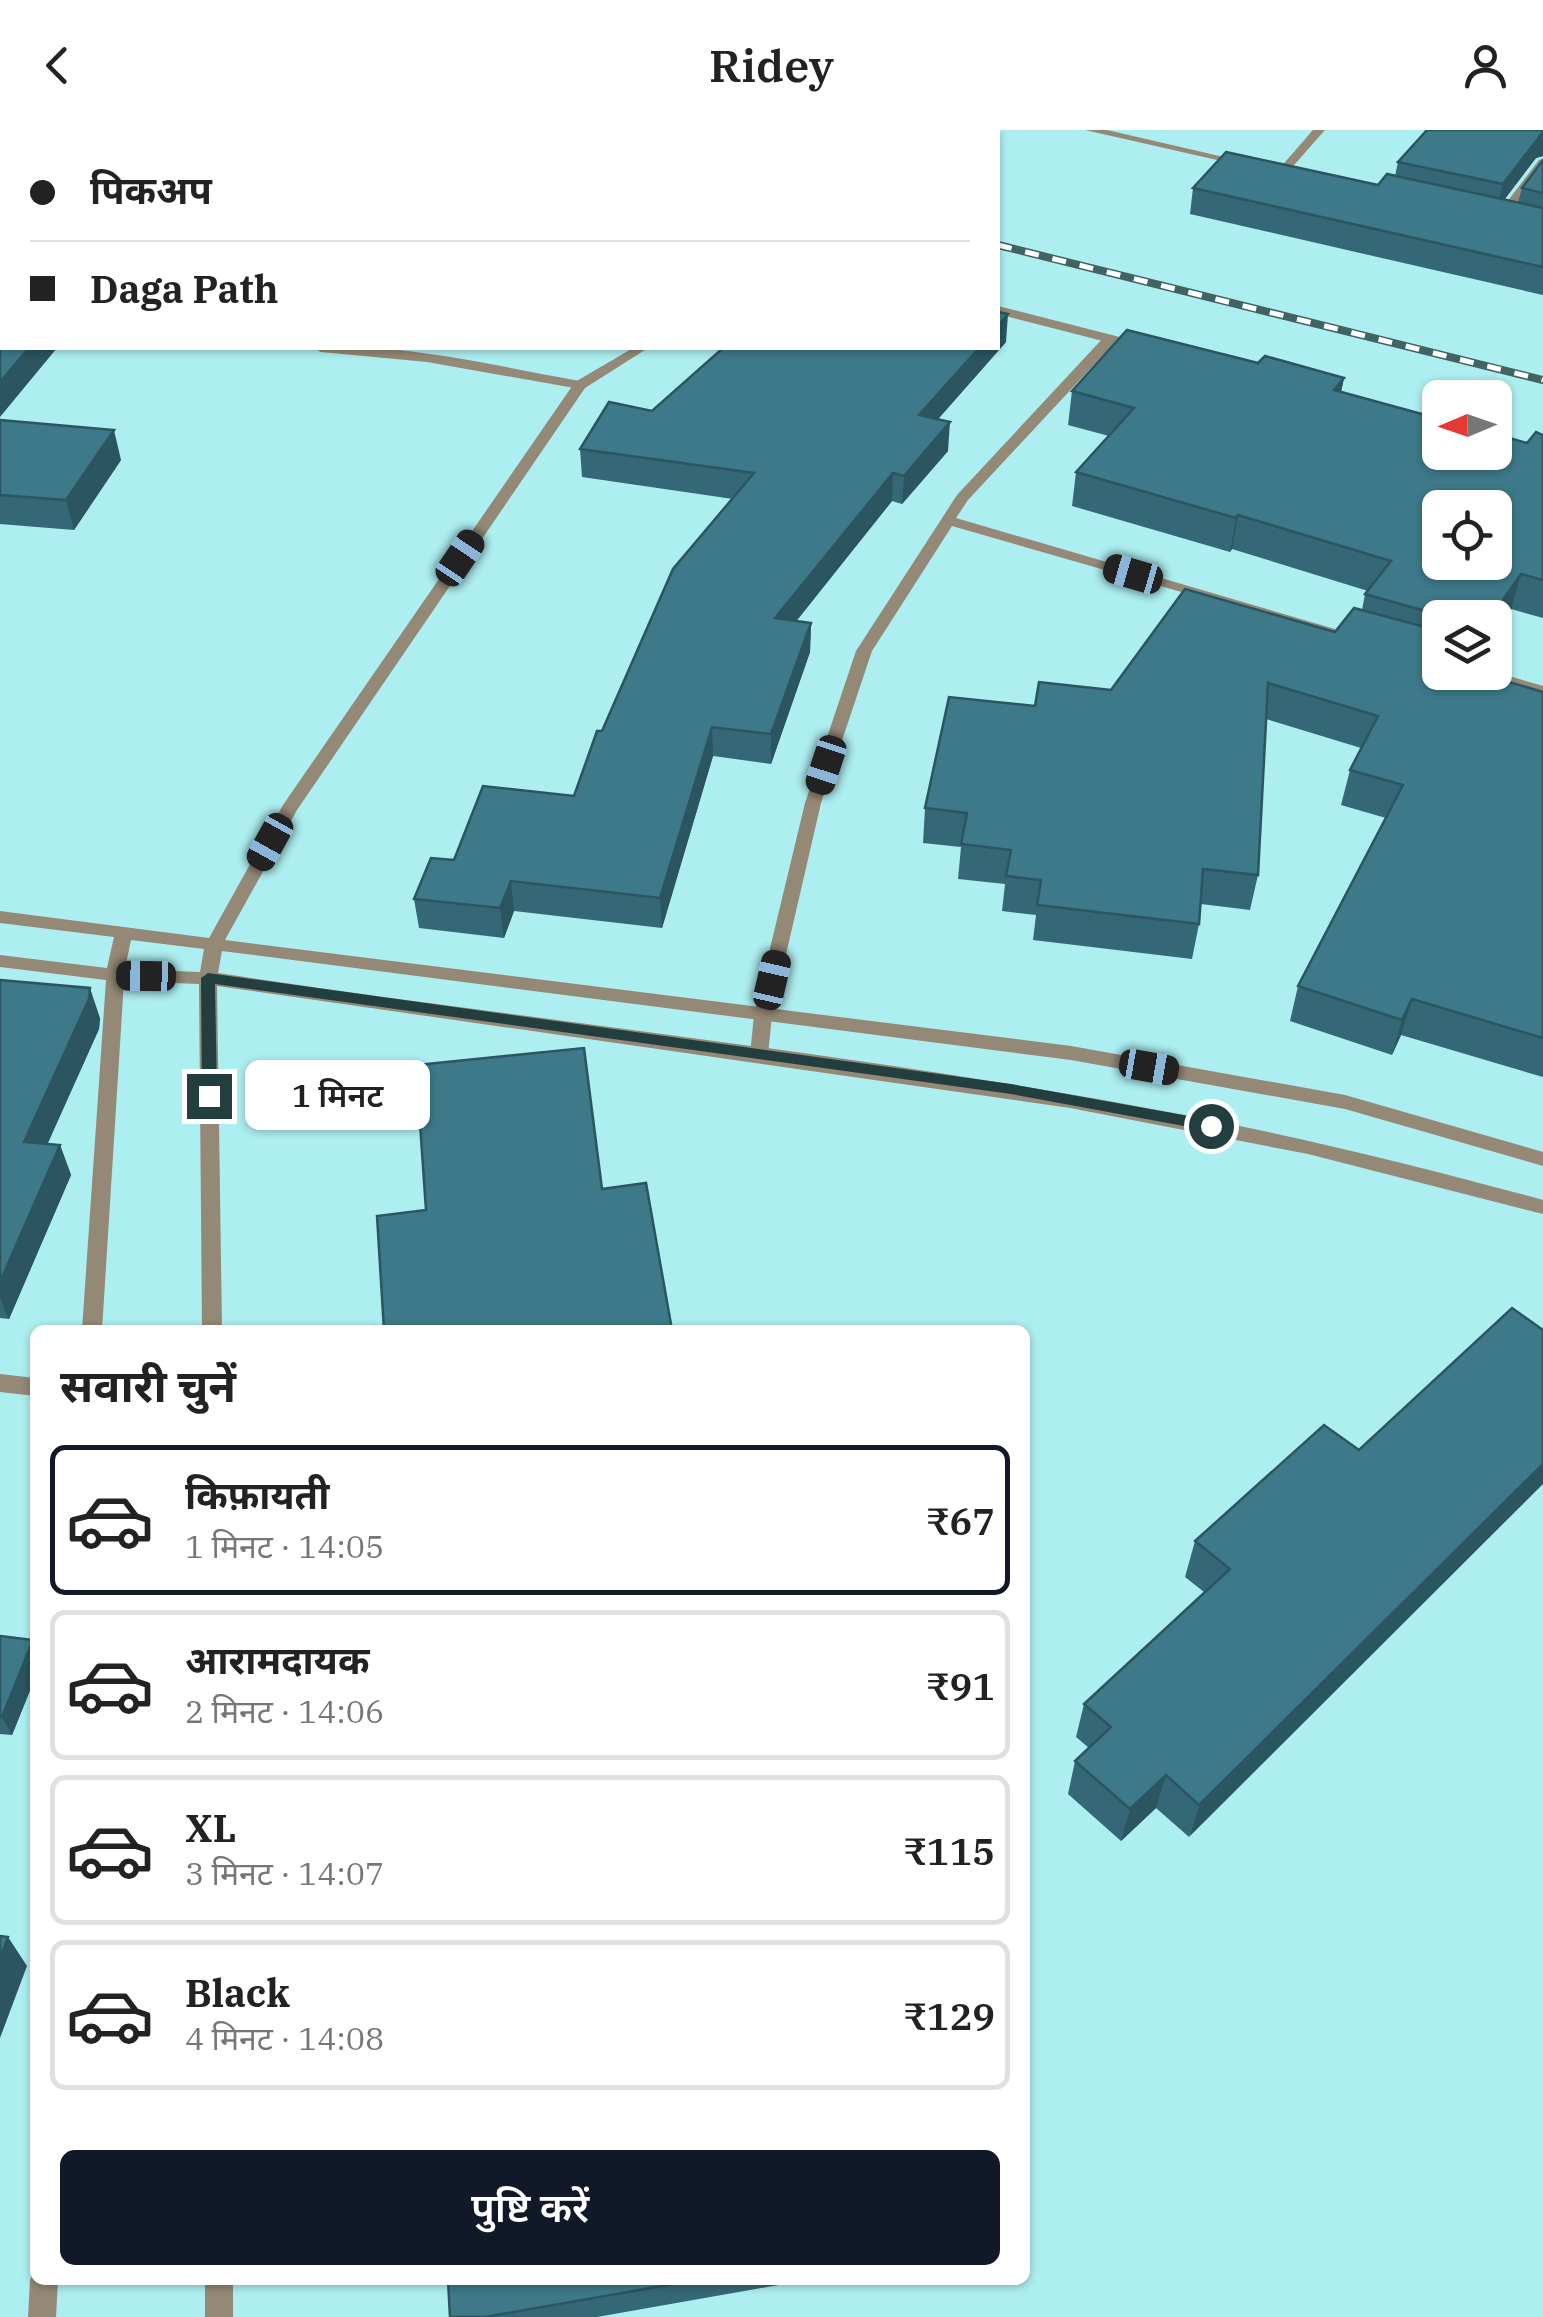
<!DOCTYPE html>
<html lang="hi">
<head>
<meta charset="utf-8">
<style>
  :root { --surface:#fff; --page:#f6f6f6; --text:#222; --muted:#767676; --line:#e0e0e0; --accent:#111827 }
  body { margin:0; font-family:"IBM Plex Serif","Noto Sans Devanagari",serif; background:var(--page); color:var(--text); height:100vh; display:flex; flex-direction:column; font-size:38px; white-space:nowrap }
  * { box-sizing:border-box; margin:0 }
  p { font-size:32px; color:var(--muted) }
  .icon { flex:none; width:55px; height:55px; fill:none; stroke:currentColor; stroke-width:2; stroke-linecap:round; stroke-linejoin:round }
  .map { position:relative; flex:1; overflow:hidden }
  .sheet { position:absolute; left:30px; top:1195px; width:1000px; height:960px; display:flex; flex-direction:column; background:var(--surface); border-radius:15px; box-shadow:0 2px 8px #0004 }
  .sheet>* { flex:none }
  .top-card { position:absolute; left:0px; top:0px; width:1000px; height:220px; box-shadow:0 2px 8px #0004; display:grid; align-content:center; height:220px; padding:0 30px; background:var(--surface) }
  .needle { width:65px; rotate:268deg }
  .buttons { position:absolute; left:1422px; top:250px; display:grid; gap:20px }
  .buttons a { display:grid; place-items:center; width:90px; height:90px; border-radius:15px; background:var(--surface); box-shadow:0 2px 8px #0004; font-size:50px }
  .end { position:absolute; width:45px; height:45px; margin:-22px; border:12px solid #233e3f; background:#fff; box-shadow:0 0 0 5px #fff }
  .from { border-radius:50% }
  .bubble { position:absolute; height:70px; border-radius:15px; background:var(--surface); box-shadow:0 2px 8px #0004; font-size:32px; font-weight:600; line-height:70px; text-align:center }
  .car { position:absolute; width:30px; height:60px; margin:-30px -15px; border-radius:12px; box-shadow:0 0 8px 2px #0007; background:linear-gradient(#222 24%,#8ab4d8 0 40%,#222 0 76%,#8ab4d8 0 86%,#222 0) }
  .top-card b { display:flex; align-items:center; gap:35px; height:95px; font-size:38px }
  .top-card b+b { border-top:2px solid var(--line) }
  .top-card i { width:25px; height:25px; background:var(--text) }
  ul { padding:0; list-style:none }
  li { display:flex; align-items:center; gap:30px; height:150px; margin:0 20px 15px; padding:0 10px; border:5px solid var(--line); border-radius:15px }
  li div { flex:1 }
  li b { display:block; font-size:38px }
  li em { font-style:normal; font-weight:600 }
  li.on { border-color:var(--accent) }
  li>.icon { width:90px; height:90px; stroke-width:1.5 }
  h2 { padding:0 30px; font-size:45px; line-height:120px }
  .primary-button { display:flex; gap:20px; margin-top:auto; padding:20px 30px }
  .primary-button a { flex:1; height:115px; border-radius:15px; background:var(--accent); color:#fff; font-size:40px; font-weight:600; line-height:115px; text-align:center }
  header { display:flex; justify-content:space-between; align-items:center; height:130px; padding:0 30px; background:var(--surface); font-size:45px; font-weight:600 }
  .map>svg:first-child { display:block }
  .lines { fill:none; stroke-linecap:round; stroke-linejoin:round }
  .minor { fill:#948876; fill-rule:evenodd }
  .tertiary { fill:#948876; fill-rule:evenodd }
  .rail-casing { stroke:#406364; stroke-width:8 }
  .rail { stroke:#fff; stroke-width:5; stroke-dasharray:14; stroke-linecap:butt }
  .wall { fill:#356876 }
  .shaded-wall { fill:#2b5560 }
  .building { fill:#3e7989; stroke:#2b5560; stroke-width:2.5; fill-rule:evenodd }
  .route { fill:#233e3f }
</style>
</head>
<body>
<header><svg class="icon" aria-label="back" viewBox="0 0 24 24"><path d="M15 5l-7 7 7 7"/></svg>Ridey<svg class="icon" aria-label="person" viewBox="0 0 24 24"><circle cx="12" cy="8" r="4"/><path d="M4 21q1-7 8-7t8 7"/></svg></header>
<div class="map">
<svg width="1543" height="2187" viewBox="0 0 1543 2187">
  <rect width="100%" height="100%" fill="#adeef0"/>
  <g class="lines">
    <!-- minor -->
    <g class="minor">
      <polygon points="1085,0 1107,0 1254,34 1248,37"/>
      <polygon points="1313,0 1325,0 1287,43 1279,43 1279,39"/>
      <polygon points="1543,29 1543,40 1505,91 1497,91 1497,85 1539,30"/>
      <polygon points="1110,205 1115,206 1115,212 968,370 956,388 1369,509 1366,512 1356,512 952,396 872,521 821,673 772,885 768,925 766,930 752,930 750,925 754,885 805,673 856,521 957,365 1105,206"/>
      <path d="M314,218C403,212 493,236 580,251L587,255L580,259L427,232L321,222Z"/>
      <polygon points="1472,542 1495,542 1543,556 1543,566"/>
      <polygon points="0,1244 35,1248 35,1266 0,1262"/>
    </g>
    <!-- tertiary -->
    <g class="tertiary">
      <polygon points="998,176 1147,214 1149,217 1142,221 998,184"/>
      <path d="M633,218H648L585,258L297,680L225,810L1071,916L1345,965L1543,1022V1036L1345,979L1071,930L222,821L218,843C542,892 869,924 1190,986C1309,1009 1426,1038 1543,1070V1084L1308,1024L1070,978L217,856L222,1200H202L199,854L124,851L102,1200H82L106,850L0,837V825L107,838L114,807L0,793V781L209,808L283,675L575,252ZM131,810L204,819L200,842L125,839Z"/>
      <polygon points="34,2140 35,2150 58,2150 56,2187 28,2187 30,2150"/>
      <rect x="205" y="2150" width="28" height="37"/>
    </g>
    <defs>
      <g id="rail">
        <polyline points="528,0 538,2"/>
        <polyline points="998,115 1543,250"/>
      </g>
    </defs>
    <!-- rail casing -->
    <use href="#rail" class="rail-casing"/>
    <!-- rail -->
    <use href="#rail" class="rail"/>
  </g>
  <!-- wall -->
  <g class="wall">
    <polygon points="1543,0 1543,26 1536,28 1505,69 1518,72 1522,58 1543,30 1543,165 1190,84 1193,58 1378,55 1395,46 1398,32"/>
    <polygon points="1006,212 938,289 948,321 902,374 892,371 796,491 811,493 810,522 771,634 713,626 662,798 514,781 504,808 419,798 414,769 454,730 574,666 602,601 733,369 582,347 580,319 652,281"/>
    <polygon points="1258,233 1344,248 1341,262 1527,313 1543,305 1543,488 1511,479 1495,501 1495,488 1440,488 1440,542 1543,562 1543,947 1401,905 1392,925 1290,891 1298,856 1386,688 1341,675 1350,640 1361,618 1266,589 1258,745 1250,780 1201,774 1199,794 1192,829 1033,810 1036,785 1002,781 1005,754 958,749 961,717 923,713 925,678 1035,576 1111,560 1335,502 1362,480 1365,464 1368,461 1232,419 1230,422 1072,376 1076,342 1109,306 1068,295 1072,261"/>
    <polygon points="0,290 121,330 74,400 0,394"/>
    <polygon points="0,850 100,888 99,899 47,1014 60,1015 71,1045 9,1189 0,1188"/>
    <polygon points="1324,1295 1189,1707 1156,1678 1121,1711 1068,1664 1075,1631 1089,1618 1076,1607 1084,1574 1204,1462 1185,1447 1195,1411"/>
    <polygon points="0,1506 33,1510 35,1514 35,1548 12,1605 0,1604"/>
    <polygon points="448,2150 807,2150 597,2187 450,2187"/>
  </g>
  <!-- shaded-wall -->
  <g class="shaded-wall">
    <polygon points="1543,2 1543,26 1536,28 1496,80 1503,54"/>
    <polygon points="1008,184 1006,212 917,313 919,285 979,218 998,218 998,196"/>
    <polygon points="29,218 57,218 0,287 0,252"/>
    <polygon points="1344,248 1337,281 1334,260"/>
    <polygon points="950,292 948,321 902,374 904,346"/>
    <polygon points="114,300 121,330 74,400 66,370"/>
    <polygon points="893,343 892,371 775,518 775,488"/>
    <polygon points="1238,385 1232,419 1230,422 1236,388"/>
    <polygon points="1521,444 1511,479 1495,501 1495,488 1490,488"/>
    <polygon points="811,493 810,522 771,634 771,604"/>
    <polygon points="712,597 713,626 662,798 660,768"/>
    <polygon points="511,751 514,781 504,808 500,778"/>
    <polygon points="90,858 100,888 99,899 35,1042 24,1012"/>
    <polygon points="1412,869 1401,905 1392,925 1402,890"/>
    <polygon points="60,1015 71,1045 9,1189 0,1168 0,1152"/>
    <polygon points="1543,1334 1543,1354 1189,1707 1199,1675"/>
    <polygon points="33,1510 35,1514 35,1548 12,1605 2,1587"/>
    <polygon points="1166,1645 1156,1678 1121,1711 1130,1679"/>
    <polygon points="8,1807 27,1836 0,1908 0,1829"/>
  </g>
  <!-- building -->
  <g class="building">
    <polygon points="1427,0 1543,0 1543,2 1503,54 1398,32"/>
    <polygon points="1226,22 1378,55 1387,44 1543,78 1543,137 1193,58"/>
    <polygon points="1543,30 1543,63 1522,58"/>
    <polygon points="2,137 2,218 29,218 0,252 0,140"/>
    <polygon points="998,182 1008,184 998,196"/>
    <path d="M1127,200L1258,233L1265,226L1344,248L1334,260L1440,289V322H1495V304L1527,313L1536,302L1543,305V450L1521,444L1490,488H1450L1365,464L1391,431L1238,385L1236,388L1076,342L1134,278L1072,261ZM1440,378H1495V432H1440Z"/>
    <polygon points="723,218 979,218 919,285 950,292 904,346 893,343 775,488 811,493 771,604 712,597 660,768 511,751 500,778 414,769 431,728 454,730 483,656 574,666 597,601 602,601 673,439 754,343 580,319 609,272 652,281"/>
    <polygon points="0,290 114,300 66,370 0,365"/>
    <polygon points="1185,459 1335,502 1354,478 1440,501 1440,542 1475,542 1543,562 1543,908 1412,869 1402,890 1298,856 1403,655 1350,640 1378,586 1268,553 1258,745 1203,739 1199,794 1037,775 1041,750 1006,746 1011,720 961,714 967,683 925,678 949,567 1035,576 1039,552 1111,560"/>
    <polygon points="0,850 90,858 89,869 24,1012 60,1015 0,1152"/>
    <polygon points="584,918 602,1059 646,1053 672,1200 384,1200 377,1086 426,1080 416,935"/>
    <polygon points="1512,1178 1543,1200 1543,1334 1199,1675 1166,1645 1130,1679 1075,1631 1111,1597 1084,1574 1230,1439 1195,1411 1324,1295 1359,1320"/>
    <polygon points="0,1506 33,1510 2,1587 0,1586"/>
    <polygon points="0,1806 8,1807 0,1829"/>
    <polygon points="448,2150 696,2150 485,2187 450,2187"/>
  </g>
  <!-- route -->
  <polygon class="route" points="208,843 1011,954 1211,990 1219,996 1211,1001 1011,964 215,854 217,966 209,971 202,966 201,848"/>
</svg>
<div class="buttons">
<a><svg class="needle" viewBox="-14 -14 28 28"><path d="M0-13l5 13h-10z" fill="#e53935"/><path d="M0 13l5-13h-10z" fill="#767676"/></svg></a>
<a><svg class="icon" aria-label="locate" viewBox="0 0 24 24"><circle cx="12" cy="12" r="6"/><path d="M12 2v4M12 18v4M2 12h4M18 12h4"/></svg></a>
<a><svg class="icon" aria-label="layers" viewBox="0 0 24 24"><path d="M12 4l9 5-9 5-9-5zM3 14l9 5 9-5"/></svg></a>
</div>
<i class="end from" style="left:1211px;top:996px"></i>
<i class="end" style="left:209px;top:966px"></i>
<div class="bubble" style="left:245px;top:930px;width:185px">1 मिनट</div>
<i class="car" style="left:460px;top:428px;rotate:34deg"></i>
<i class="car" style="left:1133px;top:444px;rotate:286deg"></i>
<i class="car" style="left:826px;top:635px;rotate:198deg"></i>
<i class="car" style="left:270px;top:712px;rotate:209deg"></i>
<i class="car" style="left:146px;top:846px;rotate:271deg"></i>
<i class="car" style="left:772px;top:850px;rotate:13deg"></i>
<i class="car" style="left:1149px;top:937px;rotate:100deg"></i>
<div class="top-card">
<b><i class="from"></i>पिकअप</b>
<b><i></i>Daga Path</b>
</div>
<section class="sheet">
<h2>सवारी चुनें</h2>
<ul>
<li class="on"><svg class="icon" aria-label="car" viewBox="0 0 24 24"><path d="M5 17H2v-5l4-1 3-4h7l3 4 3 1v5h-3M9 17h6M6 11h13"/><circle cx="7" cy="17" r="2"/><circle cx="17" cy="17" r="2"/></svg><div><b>किफ़ायती</b><p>1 मिनट · 14:05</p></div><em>₹67</em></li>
<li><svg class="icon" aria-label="car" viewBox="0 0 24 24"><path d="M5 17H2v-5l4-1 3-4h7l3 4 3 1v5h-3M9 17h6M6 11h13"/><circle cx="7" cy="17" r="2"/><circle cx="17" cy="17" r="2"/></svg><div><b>आरामदायक</b><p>2 मिनट · 14:06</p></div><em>₹91</em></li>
<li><svg class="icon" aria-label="car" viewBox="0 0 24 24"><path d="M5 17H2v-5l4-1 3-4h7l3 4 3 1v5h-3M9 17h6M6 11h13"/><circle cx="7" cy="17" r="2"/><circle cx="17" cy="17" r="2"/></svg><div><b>XL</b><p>3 मिनट · 14:07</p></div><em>₹115</em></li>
<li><svg class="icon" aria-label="car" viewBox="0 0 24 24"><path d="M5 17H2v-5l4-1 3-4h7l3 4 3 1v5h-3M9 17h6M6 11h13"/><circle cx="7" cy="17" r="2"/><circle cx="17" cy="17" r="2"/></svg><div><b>Black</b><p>4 मिनट · 14:08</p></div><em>₹129</em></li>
</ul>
<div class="primary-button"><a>पुष्टि करें</a></div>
</section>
</div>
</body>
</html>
